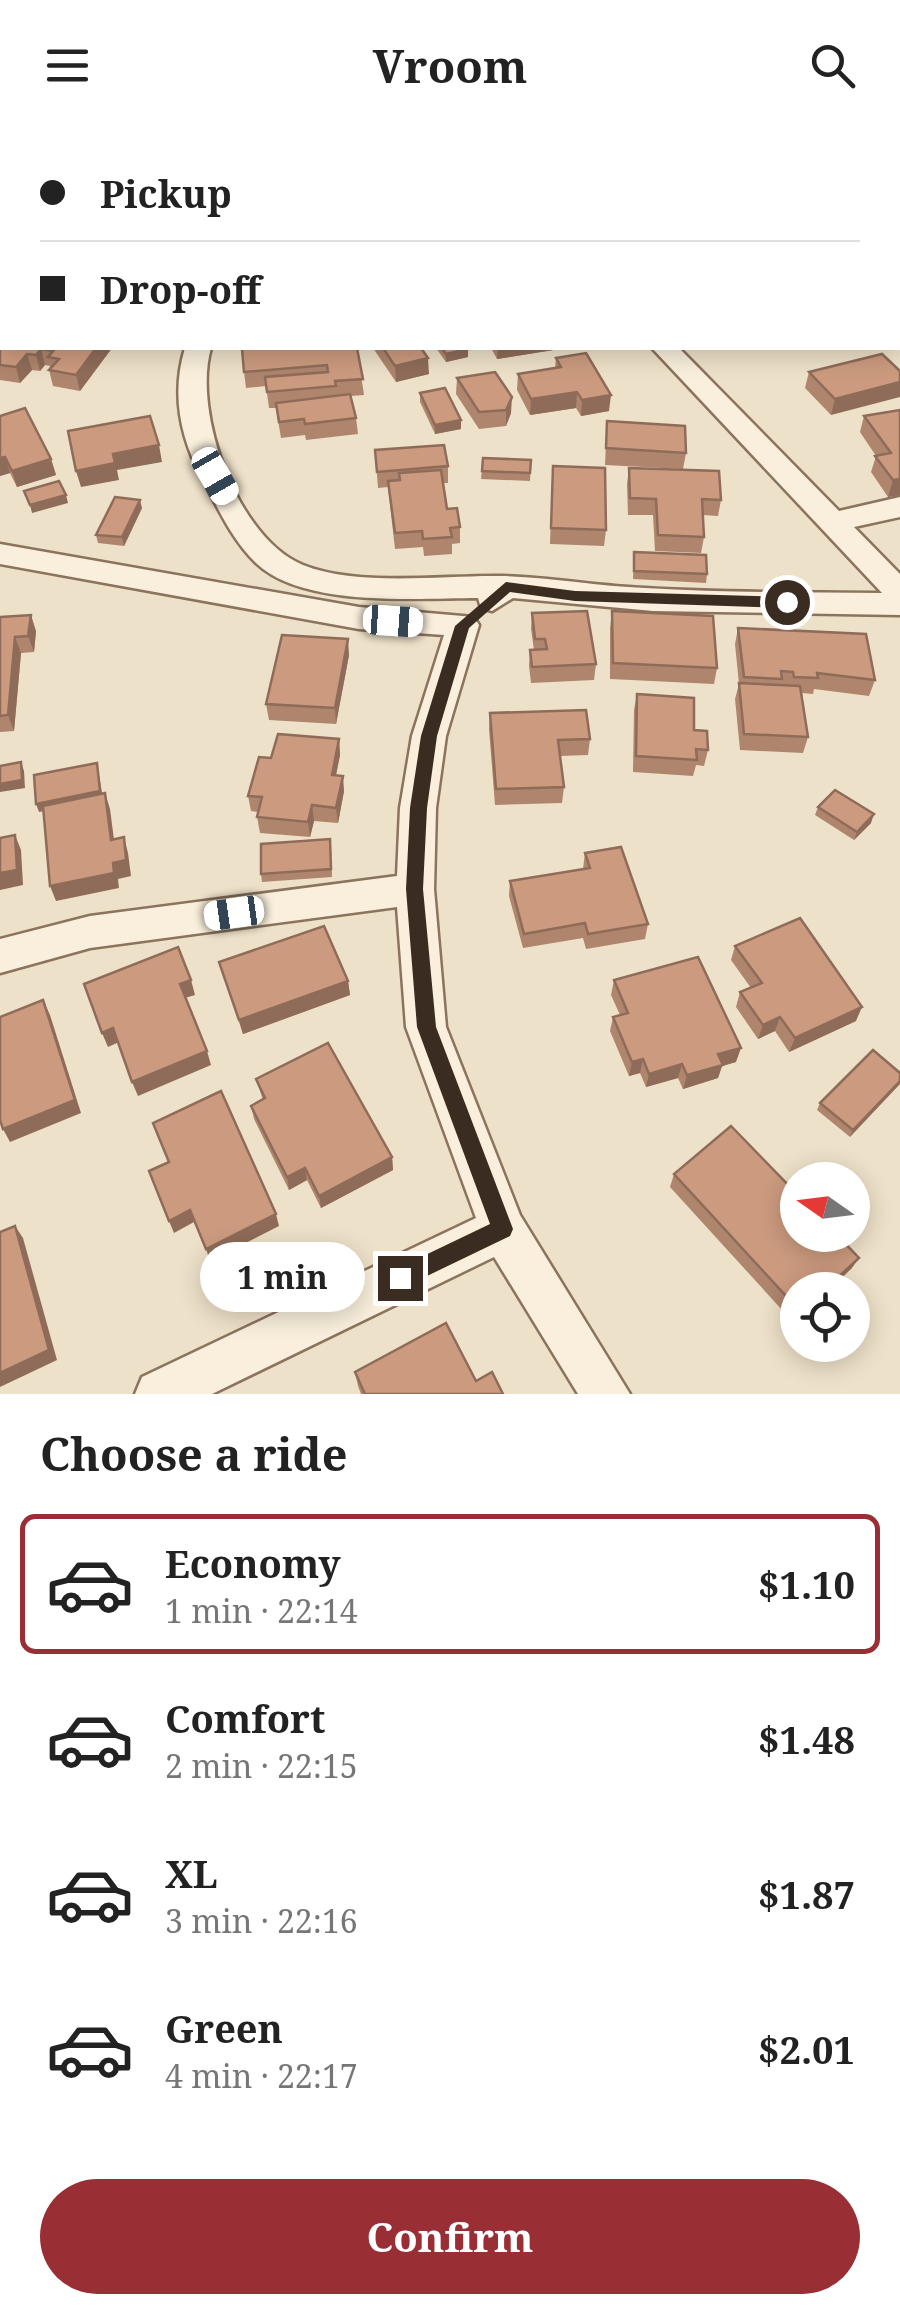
<!DOCTYPE html>
<html lang="en">
<head>
<meta charset="utf-8">
<style>
  :root { --surface:#fff; --page:#f6f6f6; --text:#222; --muted:#767676; --line:#e0e0e0; --accent:#992e35 }
  body { margin:0; font-family:"Noto Serif",serif; background:var(--page); color:var(--text); height:100vh; display:flex; flex-direction:column; font-size:38px; white-space:nowrap }
  * { box-sizing:border-box; margin:0 }
  p { font-size:32px; color:var(--muted) }
  .icon { flex:none; width:55px; height:55px; fill:none; stroke:currentColor; stroke-width:2; stroke-linecap:round; stroke-linejoin:round }
  .map { position:relative; height:1264px; overflow:hidden }
  .drawer { display:flex; flex-direction:column; background:var(--surface); flex:1 }
  .drawer>* { flex:none }
  .top-card { position:absolute; left:0px; top:0px; width:900px; height:220px; box-shadow:0 5px 25px #0003; display:grid; align-content:center; height:220px; padding:0 40px; background:var(--surface) }
  .needle { width:65px; rotate:284deg }
  .tools { position:absolute; left:780px; top:1032px; display:grid; gap:20px }
  .tools a { display:grid; place-items:center; width:90px; height:90px; border-radius:50%; background:var(--surface); box-shadow:0 5px 25px #0003; font-size:50px }
  .end { position:absolute; width:45px; height:45px; margin:-22px; border:12px solid #3b2c21; background:#fff; box-shadow:0 0 0 5px #fff }
  .from { border-radius:50% }
  .bubble { position:absolute; height:70px; border-radius:35px; background:var(--surface); box-shadow:0 5px 25px #0003; font-size:32px; font-weight:700; line-height:70px; text-align:center }
  .car { position:absolute; width:30px; height:60px; margin:-30px -15px; border-radius:12px; box-shadow:0 0 8px 2px #0007; background:linear-gradient(#fff 24%,#345 0 40%,#fff 0 76%,#345 0 86%,#fff 0) }
  .top-card b { display:flex; align-items:center; gap:35px; height:95px; font-size:38px }
  .top-card b+b { border-top:2px solid var(--line) }
  .top-card i { width:25px; height:25px; background:var(--text) }
  ul { padding:0; list-style:none }
  li { display:flex; align-items:center; gap:30px; height:140px; margin:0 20px 15px; padding:0 20px; border:5px solid transparent; border-radius:15px }
  li div { flex:1 }
  li b { display:block; font-size:38px }
  li em { font-style:normal; font-weight:700 }
  li.on { border-color:var(--accent) }
  li>.icon { width:90px; height:90px; stroke-width:1.5 }
  h2 { padding:0 40px; font-size:45px; line-height:120px }
  .action { display:flex; gap:20px; margin-top:auto; padding:20px 40px }
  .action a { flex:1; height:115px; border-radius:60px; background:var(--accent); color:#fff; font-size:40px; font-weight:700; line-height:115px; text-align:center }
  header { display:flex; justify-content:space-between; align-items:center; height:130px; padding:0 40px; background:var(--surface); font-size:45px; font-weight:700 }
  .map>svg:first-child { display:block }
  .lines { fill:none; stroke-linecap:round; stroke-linejoin:round }
  .minor-casing { stroke:#8b735d; stroke-width:5 }
  .minor { fill:#f9efdc; fill-rule:evenodd }
  .wall { fill:#af856d }
  .shaded-wall { fill:#8f6c59 }
  .building { fill:#cc9b7f; stroke:#8f6c59; stroke-width:2.5 }
  .route { fill:#3b2c21 }
</style>
</head>
<body>
<header><svg class="icon" aria-label="menu" viewBox="0 0 24 24"><path d="M4 6h16M4 12h16M4 18h16"/></svg>Vroom<svg class="icon" aria-label="search" viewBox="0 0 24 24"><circle cx="10" cy="10" r="6"/><path d="M15 15l6 6"/></svg></header>
<div class="map">
<svg width="900" height="1264" viewBox="0 0 900 1264">
  <rect width="100%" height="100%" fill="#eee1c9"/>
  <g class="lines">
    <defs>
      <g id="minor">
        <polygon points="243,0 265,0 266,2 245,2"/>
        <polygon points="480,0 502,0 502,2 481,2"/>
        <polygon points="680,0 703,0 705,2 682,2"/>
        <rect x="898" y="156" width="2" height="16"/>
        <path d="M185,218H211C192,283 238,409 303,435C358,457 442,445 501,446C549,447 597,456 645,458C724,463 803,462 882,463L652,218H679L839,381L900,367V387L854,397L900,444V485L653,481L513,468L492,481L481,478L478,468C417,468 303,478 256,433C232,410 218,378 203,350C180,308 171,264 185,218Z"/>
        <polygon points="0,414 359,477 474,487 479,495 446,606 436,678 434,759 446,897 520,1085 630,1264 578,1264 494,1127 212,1264 135,1264 142,1247 476,1088 406,897 397,777 90,818 0,843 0,809 90,786 397,746 400,678 412,606 444,505 359,499 0,434"/>
      </g>
    </defs>
    <!-- minor casing -->
    <use href="#minor" class="minor-casing"/>
    <!-- minor -->
    <use href="#minor" class="minor"/>
  </g>
  <!-- wall -->
  <g class="wall">
    <polygon points="158,0 224,0 224,2 159,2"/>
    <polygon points="265,0 346,0 345,2 265,2"/>
    <rect x="392" y="0" width="62" height="2"/>
    <polygon points="532,0 593,0 593,2 533,2"/>
    <polygon points="741,0 802,0 795,2 744,2"/>
    <polygon points="804,0 900,0 900,37 898,35 898,2 804,2 806,2"/>
    <polygon points="2,14 2,66 0,65 0,28 2,29 0,16"/>
    <polygon points="900,55 900,114 898,112 898,56"/>
    <polygon points="0,103 2,104 2,164 0,157"/>
    <polygon points="0,216 112,218 80,261 53,256 49,240 50,236 45,235 40,241 32,240 20,253 0,250"/>
    <polygon points="247,218 357,218 364,265 351,266 356,288 358,304 306,310 305,305 281,308 276,278 269,278 266,256 246,258 244,242"/>
    <polygon points="373,218 421,218 429,244 396,252"/>
    <polygon points="436,218 468,218 468,227 446,232"/>
    <polygon points="491,218 566,218 497,229"/>
    <polygon points="882,224 831,285 805,258 809,242"/>
    <polygon points="556,228 609,281 581,286 576,278 530,285 517,260 518,244 555,238"/>
    <polygon points="457,248 511,283 506,296 479,299 456,264"/>
    <polygon points="420,263 461,299 435,304 420,272"/>
    <polygon points="900,280 900,365 888,367 871,342 876,326 860,302 864,286"/>
    <polygon points="0,286 51,329 56,345 17,357 10,343 0,346"/>
    <polygon points="607,291 686,323 683,339 605,335"/>
    <polygon points="375,320 448,336 448,353 443,353 447,379 460,397 460,413 452,414 452,424 424,426 423,417 395,419 388,357 378,358"/>
    <polygon points="483,328 531,330 530,351 481,349"/>
    <polygon points="629,338 721,370 718,386 703,385 704,407 701,423 655,421 653,385 628,385 627,354"/>
    <polygon points="552,352 606,400 604,416 550,414"/>
    <polygon points="142,378 124,416 98,413 96,405"/>
    <polygon points="634,422 707,444 706,453 633,449"/>
    <polygon points="612,481 717,538 714,554 610,549 610,498"/>
    <polygon points="532,483 596,534 594,550 531,553 529,536 530,520 534,520 531,499"/>
    <polygon points="0,487 36,501 34,522 21,523 14,601 0,602"/>
    <polygon points="738,498 875,550 869,566 814,559 813,564 802,563 808,607 803,623 740,620 735,569 739,554 735,514"/>
    <polygon points="349,525 336,594 269,590 266,574"/>
    <polygon points="637,564 694,600 708,620 704,636 696,635 693,646 633,642 634,580"/>
    <polygon points="490,583 590,609 588,625 560,626 564,657 562,673 495,675 489,599"/>
    <polygon points="339,609 340,625 336,645 344,661 338,693 314,691 310,707 260,703 257,687 259,682 251,681 248,666 271,628"/>
    <polygon points="818,677 871,693 854,710 815,685"/>
    <polygon points="331,717 332,747 262,752 261,744"/>
    <polygon points="585,723 648,794 645,809 586,819 583,808 523,818 509,766 510,751 583,739"/>
    <polygon points="735,816 856,891 789,922 775,901 758,909 736,877 740,862 751,858 731,830"/>
    <polygon points="219,832 348,851 350,865 243,904"/>
    <polygon points="614,850 736,932 722,936 718,948 683,959 678,948 646,957 640,943 629,946 610,901 613,887 620,885 611,865"/>
    <polygon points="900,943 850,1007 817,980 820,973"/>
    <polygon points="256,949 392,1027 393,1040 321,1078 307,1050 289,1060 254,989 251,976 263,970"/>
    <polygon points="674,1044 859,1128 851,1139 798,1160 798,1189 794,1193 670,1057"/>
    <polygon points="355,1242 476,1251 503,1264 361,1264 358,1256"/>
  </g>
  <!-- shaded-wall -->
  <g class="shaded-wall">
    <polygon points="607,0 644,0 643,2 606,2"/>
    <polygon points="759,0 802,0 795,2 759,2"/>
    <polygon points="96,218 112,218 80,261 76,245"/>
    <polygon points="498,218 566,218 497,229"/>
    <polygon points="41,219 45,235 40,241 36,225"/>
    <polygon points="468,219 468,227 446,232 446,224"/>
    <polygon points="27,224 32,240 20,253 16,237"/>
    <polygon points="428,228 429,244 396,252 395,236"/>
    <polygon points="900,252 900,267 831,285 835,269"/>
    <polygon points="577,262 576,278 530,285 531,269"/>
    <polygon points="611,265 609,281 581,286 582,270"/>
    <polygon points="512,267 511,283 506,296 506,280"/>
    <polygon points="461,290 461,299 435,304 435,295"/>
    <polygon points="159,315 162,332 117,340 119,350 81,357 76,341 113,324"/>
    <polygon points="5,327 10,343 0,346 0,328"/>
    <polygon points="51,329 56,345 17,357 12,341"/>
    <polygon points="900,349 900,365 888,367 893,350"/>
    <polygon points="66,365 68,373 32,383 30,375"/>
    <polygon points="140,370 142,378 124,416 122,407"/>
    <polygon points="31,485 36,501 34,522 28,506"/>
    <polygon points="15,507 21,523 14,601 8,585"/>
    <polygon points="348,509 349,525 336,594 335,578"/>
    <polygon points="339,609 340,625 333,660 332,645"/>
    <polygon points="21,632 24,641 25,658 0,662 0,654"/>
    <polygon points="97,633 103,669 39,682 36,674"/>
    <polygon points="343,646 344,661 338,693 336,678"/>
    <polygon points="105,663 110,679 116,725 111,710"/>
    <polygon points="312,675 314,691 310,707 308,692"/>
    <polygon points="874,684 871,693 854,710 857,702"/>
    <polygon points="15,705 21,720 23,755 0,760 0,743"/>
    <polygon points="124,707 128,723 131,746 118,749 119,758 56,771 50,756 113,733"/>
    <polygon points="191,850 195,865 185,868 180,854"/>
    <polygon points="348,851 350,865 243,904 239,890"/>
    <polygon points="43,870 50,885 81,983 10,1012 3,999"/>
    <polygon points="862,877 856,891 789,922 795,908"/>
    <polygon points="780,887 775,901 758,909 763,895"/>
    <polygon points="113,898 119,912 108,917 102,903"/>
    <polygon points="741,918 736,932 722,936 718,948 683,959 687,945 718,924"/>
    <polygon points="207,921 211,935 138,966 132,952"/>
    <polygon points="643,929 640,943 629,946 632,932"/>
    <polygon points="682,934 678,948 646,957 649,944"/>
    <polygon points="900,951 900,954 850,1007 853,1000"/>
    <polygon points="392,1027 393,1040 321,1078 319,1066"/>
    <polygon points="305,1038 307,1050 289,1060 287,1047"/>
    <polygon points="190,1080 194,1092 174,1103 169,1091"/>
    <polygon points="276,1084 279,1096 210,1131 206,1119"/>
    <polygon points="15,1096 23,1108 57,1230 0,1257 0,1243"/>
    <polygon points="859,1128 851,1139 829,1160 824,1160"/>
  </g>
  <!-- building -->
  <g class="building">
    <polygon points="430,0 452,0 434,2 430,2"/>
    <polygon points="813,0 849,0 853,2 804,2"/>
    <polygon points="859,0 900,0 900,2 862,2"/>
    <polygon points="0,28 2,29 2,52 0,51"/>
    <polygon points="900,55 900,84 898,85 898,56"/>
    <polygon points="2,122 2,137 0,136 2,130 0,130 0,125"/>
    <polygon points="900,166 900,202 898,199 898,167"/>
    <polygon points="2,213 2,218 96,218 76,245 49,240 59,229 48,227 53,221 41,219 36,225 27,224 16,237 0,235 0,216"/>
    <polygon points="257,218 357,218 363,249 335,251 336,256 267,262 265,247 328,242 327,235 244,242 242,219"/>
    <polygon points="383,218 421,218 428,228 395,236"/>
    <polygon points="442,218 468,218 468,219 446,224"/>
    <polygon points="586,223 611,265 582,270 577,262 531,269 518,244 561,237 556,228"/>
    <polygon points="882,224 900,241 900,252 835,269 809,242"/>
    <polygon points="495,242 512,267 506,280 479,282 457,248"/>
    <polygon points="445,258 461,290 435,295 420,263"/>
    <polygon points="350,264 356,288 305,294 304,289 279,292 276,273"/>
    <polygon points="25,278 51,329 12,341 5,327 0,328 0,286"/>
    <polygon points="900,280 900,349 893,350 875,326 891,323 864,286"/>
    <polygon points="150,286 159,315 113,324 115,333 76,341 68,301"/>
    <polygon points="607,291 685,296 686,323 606,318"/>
    <polygon points="444,315 448,336 377,342 375,320"/>
    <polygon points="483,328 531,330 530,343 482,341"/>
    <polygon points="553,336 605,338 606,400 551,398"/>
    <polygon points="629,338 719,341 721,370 702,369 704,407 658,405 656,369 630,368"/>
    <polygon points="441,340 447,379 457,378 460,397 450,398 452,407 423,409 422,401 395,403 388,351 400,350 399,343"/>
    <polygon points="59,351 66,365 30,375 24,361"/>
    <polygon points="115,367 140,370 122,407 96,405"/>
    <polygon points="634,422 706,425 707,444 634,441"/>
    <polygon points="587,481 596,534 532,537 530,520 547,519 545,509 535,509 532,483"/>
    <polygon points="612,481 713,486 717,538 613,533"/>
    <polygon points="31,485 28,506 15,507 8,585 0,586 0,487"/>
    <polygon points="738,498 866,504 875,550 817,543 818,548 794,547 793,542 781,541 782,549 744,547"/>
    <polygon points="282,505 348,509 335,578 266,574"/>
    <polygon points="739,553 800,556 808,607 744,604"/>
    <polygon points="637,564 694,568 694,600 707,601 708,620 696,619 697,630 636,626"/>
    <polygon points="586,580 590,609 558,610 564,657 496,659 490,583"/>
    <polygon points="278,604 339,609 332,645 343,646 336,678 312,675 308,692 257,687 262,667 248,666 259,627 271,628"/>
    <polygon points="21,632 22,650 0,654 0,636"/>
    <polygon points="97,633 100,661 36,674 34,645"/>
    <polygon points="835,660 874,684 857,702 818,677"/>
    <polygon points="105,663 111,710 124,707 126,730 113,733 114,743 50,756 43,676"/>
    <polygon points="15,705 17,740 0,743 0,708"/>
    <polygon points="330,709 331,739 261,744 261,714"/>
    <polygon points="621,717 648,794 588,804 585,793 524,804 510,751 590,738 585,723"/>
    <polygon points="800,788 862,877 795,908 780,887 763,895 740,862 762,853 735,816"/>
    <polygon points="324,796 348,851 239,890 219,832"/>
    <polygon points="178,817 191,850 180,854 207,921 132,952 113,898 102,903 84,854"/>
    <polygon points="698,827 741,918 718,924 723,935 687,945 682,934 649,944 643,929 632,932 613,887 628,883 614,850"/>
    <polygon points="43,870 75,970 3,999 0,990 0,887"/>
    <polygon points="328,913 392,1027 319,1066 305,1038 287,1047 251,976 265,968 256,949"/>
    <polygon points="873,920 900,943 900,951 853,1000 820,973"/>
    <polygon points="221,961 276,1084 206,1119 190,1080 169,1091 149,1041 169,1032 153,993"/>
    <polygon points="731,996 798,1065 798,1105 837,1105 859,1128 824,1160 798,1160 798,1179 674,1044"/>
    <polygon points="15,1096 49,1220 0,1243 0,1102"/>
    <polygon points="446,1193 476,1251 492,1242 503,1264 365,1264 355,1242"/>
  </g>
  <!-- route -->
  <polygon class="route" points="506,452 575,461 787,467 794,472 787,478 575,471 510,462 469,498 437,606 427,678 423,759 436,897 513,1099 510,1106 400,1159 392,1156 389,1148 392,1141 490,1094 417,897 406,759 410,678 421,606 455,496"/>
</svg>
<div class="tools">
<a><svg class="needle" viewBox="-14 -14 28 28"><path d="M0-13l5 13h-10z" fill="#e53935"/><path d="M0 13l5-13h-10z" fill="#767676"/></svg></a>
<a><svg class="icon" aria-label="locate" viewBox="0 0 24 24"><circle cx="12" cy="12" r="6"/><path d="M12 2v4M12 18v4M2 12h4M18 12h4"/></svg></a>
</div>
<i class="end from" style="left:787px;top:472px"></i>
<i class="end" style="left:400px;top:1148px"></i>
<div class="bubble" style="left:200px;top:1112px;width:165px">1 min</div>
<i class="car" style="left:215px;top:346px;rotate:150deg"></i>
<i class="car" style="left:393px;top:491px;rotate:94deg"></i>
<i class="car" style="left:234px;top:783px;rotate:262deg"></i>
<div class="top-card">
<b><i class="from"></i>Pickup</b>
<b><i></i>Drop-off</b>
</div>
</div>
<section class="drawer">
<h2>Choose a ride</h2>
<ul>
<li class="on"><svg class="icon" aria-label="car" viewBox="0 0 24 24"><path d="M5 17H2v-5l4-1 3-4h7l3 4 3 1v5h-3M9 17h6M6 11h13"/><circle cx="7" cy="17" r="2"/><circle cx="17" cy="17" r="2"/></svg><div><b>Economy</b><p>1 min · 22:14</p></div><em>$1.10</em></li>
<li><svg class="icon" aria-label="car" viewBox="0 0 24 24"><path d="M5 17H2v-5l4-1 3-4h7l3 4 3 1v5h-3M9 17h6M6 11h13"/><circle cx="7" cy="17" r="2"/><circle cx="17" cy="17" r="2"/></svg><div><b>Comfort</b><p>2 min · 22:15</p></div><em>$1.48</em></li>
<li><svg class="icon" aria-label="car" viewBox="0 0 24 24"><path d="M5 17H2v-5l4-1 3-4h7l3 4 3 1v5h-3M9 17h6M6 11h13"/><circle cx="7" cy="17" r="2"/><circle cx="17" cy="17" r="2"/></svg><div><b>XL</b><p>3 min · 22:16</p></div><em>$1.87</em></li>
<li><svg class="icon" aria-label="car" viewBox="0 0 24 24"><path d="M5 17H2v-5l4-1 3-4h7l3 4 3 1v5h-3M9 17h6M6 11h13"/><circle cx="7" cy="17" r="2"/><circle cx="17" cy="17" r="2"/></svg><div><b>Green</b><p>4 min · 22:17</p></div><em>$2.01</em></li>
</ul>
<div class="action"><a>Confirm</a></div>
</section>
</body>
</html>
